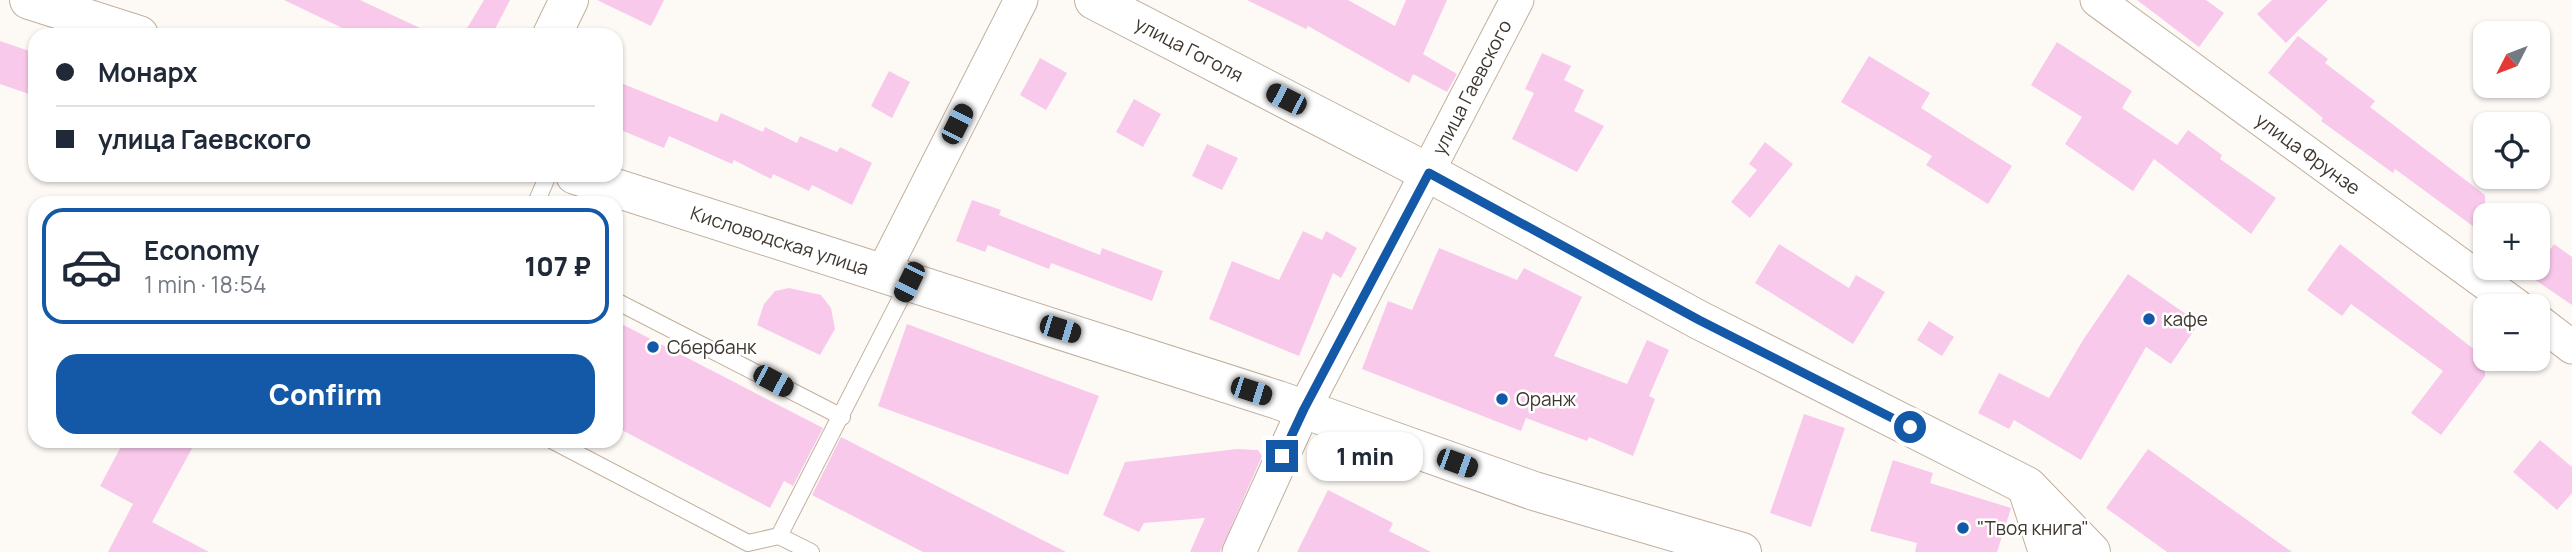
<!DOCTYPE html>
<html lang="en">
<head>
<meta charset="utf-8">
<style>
  :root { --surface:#fff; --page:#f2f2f3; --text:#1f2937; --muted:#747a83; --line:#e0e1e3; --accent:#1459a8 }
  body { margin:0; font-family:Manrope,sans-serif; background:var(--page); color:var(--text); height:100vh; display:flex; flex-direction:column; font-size:26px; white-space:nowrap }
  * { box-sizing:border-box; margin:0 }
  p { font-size:23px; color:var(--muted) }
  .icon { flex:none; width:38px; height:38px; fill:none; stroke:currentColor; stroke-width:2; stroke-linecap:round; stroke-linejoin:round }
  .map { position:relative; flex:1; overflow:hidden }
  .drawer { position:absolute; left:28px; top:196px; width:595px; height:252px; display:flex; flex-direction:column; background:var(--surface); border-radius:21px; box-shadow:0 2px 5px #0004 }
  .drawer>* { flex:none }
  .hud { position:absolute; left:28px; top:28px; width:595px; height:154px; border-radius:21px; box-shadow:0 2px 5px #0004; display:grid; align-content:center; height:154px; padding:0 28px; background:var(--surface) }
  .needle { width:46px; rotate:228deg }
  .buttons { position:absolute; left:2473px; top:21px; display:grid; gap:14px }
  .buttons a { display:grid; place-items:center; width:77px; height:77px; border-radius:14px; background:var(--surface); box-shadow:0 2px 5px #0004; font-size:35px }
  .end { position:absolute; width:32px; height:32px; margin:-16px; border:9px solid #1459a8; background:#fff; box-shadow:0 0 0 4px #fff }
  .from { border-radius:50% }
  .bubble { position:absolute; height:49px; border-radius:21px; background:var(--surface); box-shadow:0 2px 5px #0004; font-size:23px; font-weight:800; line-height:49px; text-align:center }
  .car { position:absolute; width:21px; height:42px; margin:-21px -10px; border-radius:9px; box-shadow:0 0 5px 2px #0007; background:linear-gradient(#222 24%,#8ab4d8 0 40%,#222 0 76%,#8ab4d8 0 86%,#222 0) }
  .hud b { display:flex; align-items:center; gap:24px; height:66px; font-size:26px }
  .hud b+b { border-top:2px solid var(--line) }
  .hud i { width:18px; height:18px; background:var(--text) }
  ul { padding:12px 0 0; list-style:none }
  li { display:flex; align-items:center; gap:21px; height:116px; margin:0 14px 10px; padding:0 14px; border:4px solid var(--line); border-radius:21px }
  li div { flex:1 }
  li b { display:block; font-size:26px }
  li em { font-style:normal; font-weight:800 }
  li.selected { border-color:var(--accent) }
  li>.icon { width:63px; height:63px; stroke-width:1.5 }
  .cta { display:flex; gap:14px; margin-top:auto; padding:14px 28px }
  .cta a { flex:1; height:80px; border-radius:21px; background:var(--accent); color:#fff; font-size:28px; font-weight:800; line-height:80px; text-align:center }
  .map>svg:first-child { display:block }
  .building { fill:#f9c9ec }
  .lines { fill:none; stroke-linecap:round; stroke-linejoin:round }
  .lane-casing { stroke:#c1af9d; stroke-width:18 }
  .street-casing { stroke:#c1af9d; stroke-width:35 }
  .secondary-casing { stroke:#c1af9d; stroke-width:40 }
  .lane { stroke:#fff; stroke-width:16 }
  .street { stroke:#fff; stroke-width:33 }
  .secondary { stroke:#fff; stroke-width:38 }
  .route { stroke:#1459a8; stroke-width:9 }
  .poi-dot { fill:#1459a8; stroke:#fff; stroke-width:2.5 }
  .labels { text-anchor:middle; stroke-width:5; stroke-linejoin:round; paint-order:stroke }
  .street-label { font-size:19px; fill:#3e372f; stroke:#fff }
  .poi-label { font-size:19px; fill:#3e372f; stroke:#fff; text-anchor:start }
</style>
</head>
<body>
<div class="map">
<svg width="2572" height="552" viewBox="0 0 2572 552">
  <rect width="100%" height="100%" fill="#fdfaf6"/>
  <!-- building -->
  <g class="building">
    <polygon points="284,0 360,0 435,35 357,35"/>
    <polygon points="484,0 510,0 492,35 463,35"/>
    <polygon points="597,0 664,0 651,26"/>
    <polygon points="1247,0 1348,0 1395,26 1406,0 1447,0 1423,54 1457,74 1447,92 1413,74 1409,83 1308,26 1306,29"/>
    <polygon points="2137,0 2206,0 2224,13 2199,47"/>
    <polygon points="2272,0 2328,0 2286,43 2257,14"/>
    <polygon points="2298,36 2328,59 2325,63 2375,101 2370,107 2485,195 2485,235 2395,169 2393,173 2321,121 2323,118 2268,73"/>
    <polygon points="0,41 35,53 35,96 0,84"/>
    <polygon points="2057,42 2132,91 2122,108 2177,145 2188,130 2222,155 2220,159 2276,198 2251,234 2154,159 2133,191 2065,144 2082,117 2031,85"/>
    <polygon points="1542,53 1571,66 1564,80 1584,90 1574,111 1604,126 1577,172 1512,139 1534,93 1525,89"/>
    <polygon points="1869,56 1930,93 1921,108 2012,166 1988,204 1926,165 1932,156 1841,102"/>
    <polygon points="1040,58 1067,73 1046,110 1020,95"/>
    <polygon points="889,71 910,82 892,118 871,106"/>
    <polygon points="616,81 717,122 721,113 763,132 765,127 797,143 800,136 837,152 840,147 872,163 852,205 812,185 809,191 773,174 771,179 734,160 732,164 669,136 664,148 616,128"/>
    <polygon points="1134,99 1161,114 1143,147 1116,132"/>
    <polygon points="1765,142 1793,164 1750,218 1731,202 1757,170 1749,164"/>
    <polygon points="1207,144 1238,158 1222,190 1192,176"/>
    <polygon points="972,200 1001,210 999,215 1100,255 1102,248 1163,271 1152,301 1051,263 1049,269 988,245 985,252 956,241"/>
    <polygon points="1303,231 1322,240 1326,231 1357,248 1341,278 1333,273 1299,356 1209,319 1232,261 1279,280"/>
    <polygon points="1779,244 1849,288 1856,275 1885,292 1853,344 1755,283"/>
    <polygon points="2340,244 2485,358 2485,376 2441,435 2411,413 2443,371 2351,304 2342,316 2307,290"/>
    <polygon points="2554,244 2572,257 2572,305 2531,277"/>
    <polygon points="1439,248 1517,280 1524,268 1582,297 1554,356 1627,384 1647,340 1669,350 1649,396 1655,399 1633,456 1589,437 1587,441 1526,418 1521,431 1362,369 1388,301 1412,310"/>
    <polygon points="2128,274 2199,323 2171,364 2146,347 2081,460 2014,420 2009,429 1978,413 1999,373 2049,398 2083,340"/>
    <polygon points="789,288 821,295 831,308 835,329 820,355 757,325 764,304 775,291"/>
    <polygon points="616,321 823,428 793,486 784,481 770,508 616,427"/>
    <polygon points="1929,321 1954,337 1942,356 1917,340"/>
    <polygon points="907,324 1099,396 1068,475 878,406"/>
    <polygon points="1804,414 1845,428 1811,527 1770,513"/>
    <polygon points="841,437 1066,552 923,552 812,495"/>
    <polygon points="2540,440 2572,467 2572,493 2557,510 2513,472"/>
    <polygon points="124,441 196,441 152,522 209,552 108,552 133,504 100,486"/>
    <polygon points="1237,449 1258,450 1262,456 1220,552 1190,552 1205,518 1144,523 1139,532 1103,515 1125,462"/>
    <polygon points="2148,449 2292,552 2167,552 2106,508"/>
    <polygon points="1893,460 1933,473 1930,483 2011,508 1997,552 1915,552 1917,543 1870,531"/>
    <polygon points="1328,490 1393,523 1389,531 1431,552 1297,552"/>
  </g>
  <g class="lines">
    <defs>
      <g id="lane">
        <polyline points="536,203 548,175"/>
        <polyline points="616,301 842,417"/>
        <polyline points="553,441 748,543 779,536 811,552"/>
        <polyline points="779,536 909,282"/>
      </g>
      <g id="street">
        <path id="s1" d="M2097,0L2517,306"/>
        <polyline points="882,274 1021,0"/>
        <polyline points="2538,321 2572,347"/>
        <path id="s2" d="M1239,552L1304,409L1517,0"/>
      </g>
      <g id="secondary">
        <polyline points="29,0 139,35"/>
        <path id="s3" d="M1094,0L1429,173L1699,320L2027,486L2091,552"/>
        <polyline points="552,35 569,0"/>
        <path id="s4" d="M575,175L1278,400L1534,491L1742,552"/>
        <polyline points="2029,494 2048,552"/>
      </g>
    </defs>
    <!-- lane casing -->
    <use href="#lane" class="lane-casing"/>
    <!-- street casing -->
    <use href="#street" class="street-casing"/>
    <!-- secondary casing -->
    <use href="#secondary" class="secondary-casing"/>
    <!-- lane -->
    <use href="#lane" class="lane"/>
    <!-- street -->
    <use href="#street" class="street"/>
    <!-- secondary -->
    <use href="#secondary" class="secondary"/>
  </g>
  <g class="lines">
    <!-- route -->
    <polyline class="route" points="1282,456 1304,409 1429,173 1699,320 1910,427"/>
  </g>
  <!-- markers -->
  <g class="poi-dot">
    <circle cx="2149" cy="319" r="7"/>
    <circle cx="653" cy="347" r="7"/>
    <circle cx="1502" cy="399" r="7"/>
    <circle cx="1963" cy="528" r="7"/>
  </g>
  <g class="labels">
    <!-- street labels -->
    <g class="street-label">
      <text dy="7" stroke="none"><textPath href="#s3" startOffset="107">улица Гоголя</textPath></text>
      <text dy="7" stroke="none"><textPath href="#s2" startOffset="520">улица Гаевского</textPath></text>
      <text dy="7" stroke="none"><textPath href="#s1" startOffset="261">улица Фрунзе</textPath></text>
      <text dy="7" stroke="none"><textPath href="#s4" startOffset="215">Кисловодская улица</textPath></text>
    </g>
    <!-- poi labels -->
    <g class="poi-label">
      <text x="2163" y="326">кафе</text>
      <text x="667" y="354">Сбербанк</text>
      <text x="1516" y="406">Оранж</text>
      <text x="1977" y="535">"Твоя книга"</text>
    </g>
  </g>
</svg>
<div class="buttons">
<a><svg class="needle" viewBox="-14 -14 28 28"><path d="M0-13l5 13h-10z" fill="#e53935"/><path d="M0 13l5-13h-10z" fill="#747a83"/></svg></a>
<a><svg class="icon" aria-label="locate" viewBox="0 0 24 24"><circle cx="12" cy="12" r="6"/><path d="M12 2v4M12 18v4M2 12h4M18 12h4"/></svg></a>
<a>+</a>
<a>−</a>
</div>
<i class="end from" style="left:1910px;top:427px"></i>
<i class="end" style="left:1282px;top:456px"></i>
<div class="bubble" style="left:1307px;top:432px;width:116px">1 min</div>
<i class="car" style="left:1286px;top:99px;rotate:297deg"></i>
<i class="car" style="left:957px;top:124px;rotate:27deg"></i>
<i class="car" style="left:909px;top:282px;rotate:206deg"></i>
<i class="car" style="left:1060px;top:329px;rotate:107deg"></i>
<i class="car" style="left:773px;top:381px;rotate:118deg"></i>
<i class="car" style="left:1251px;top:391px;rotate:108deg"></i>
<i class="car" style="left:1457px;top:463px;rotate:110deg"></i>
<div class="hud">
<b><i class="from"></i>Монарх</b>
<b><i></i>улица Гаевского</b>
</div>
<section class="drawer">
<ul>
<li class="selected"><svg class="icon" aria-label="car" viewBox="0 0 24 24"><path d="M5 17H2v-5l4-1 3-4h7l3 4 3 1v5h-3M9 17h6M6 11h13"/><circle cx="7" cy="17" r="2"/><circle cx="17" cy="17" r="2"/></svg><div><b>Economy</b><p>1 min · 18:54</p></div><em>107 ₽</em></li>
</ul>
<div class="cta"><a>Confirm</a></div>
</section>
</div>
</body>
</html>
